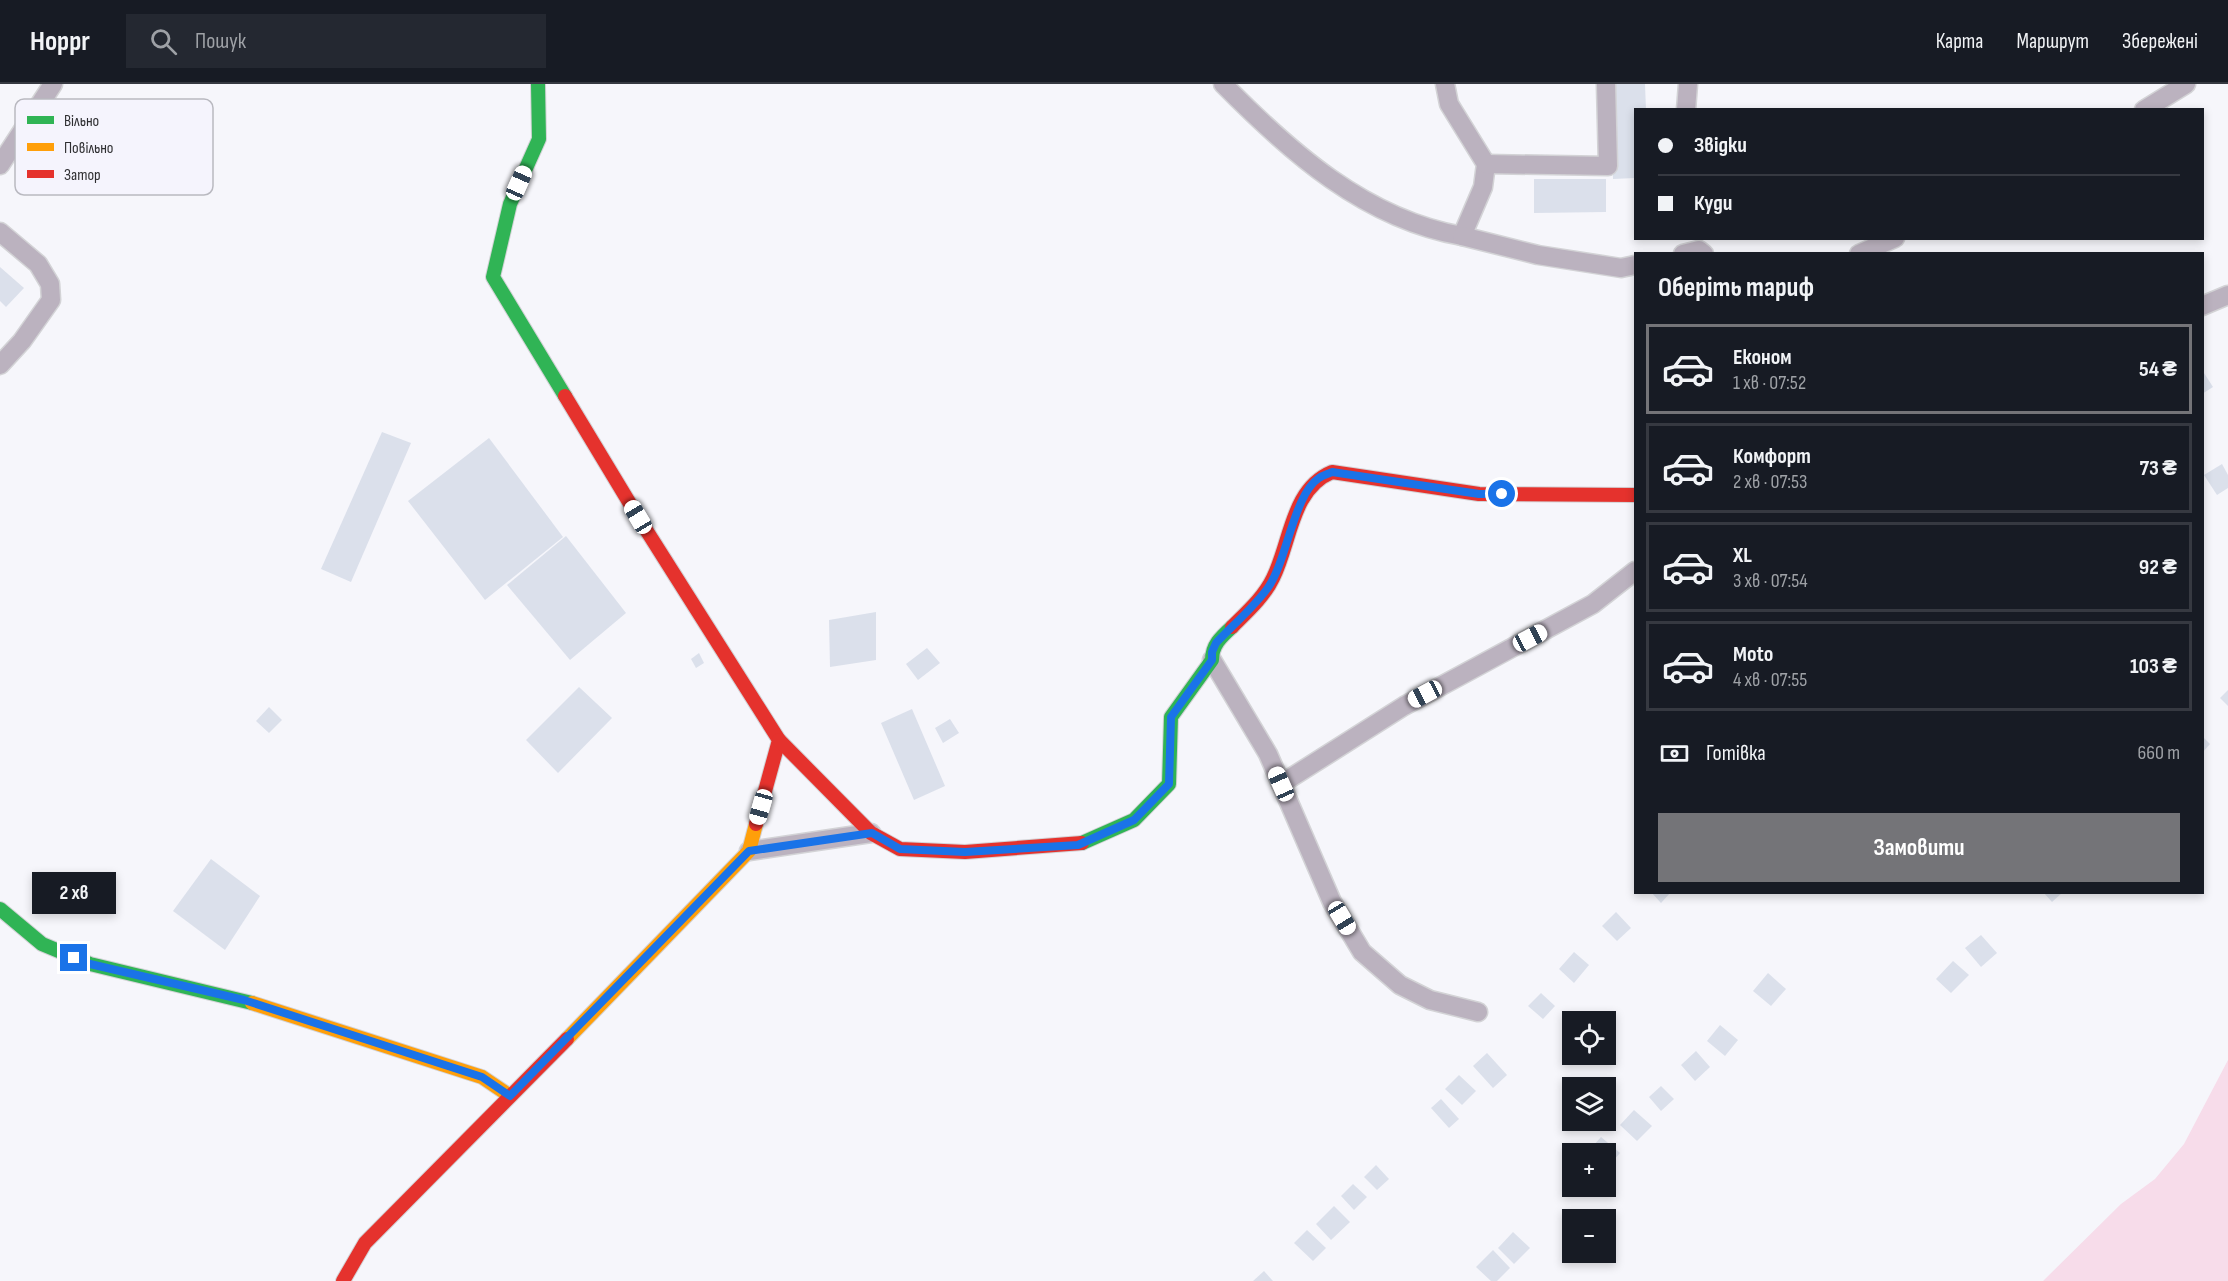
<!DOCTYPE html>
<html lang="uk">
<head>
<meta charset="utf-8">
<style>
  :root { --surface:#171b24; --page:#242831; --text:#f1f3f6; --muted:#9ea1a6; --line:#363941; --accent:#747478 }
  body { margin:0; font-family:"Sofia Sans Condensed",sans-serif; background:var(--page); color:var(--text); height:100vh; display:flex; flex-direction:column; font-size:22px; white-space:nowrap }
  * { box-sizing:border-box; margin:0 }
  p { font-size:20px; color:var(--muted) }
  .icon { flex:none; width:33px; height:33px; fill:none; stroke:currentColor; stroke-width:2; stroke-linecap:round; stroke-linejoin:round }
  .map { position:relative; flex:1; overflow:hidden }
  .details { position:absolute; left:1634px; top:168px; width:570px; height:642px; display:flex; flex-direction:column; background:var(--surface); border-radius:0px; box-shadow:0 3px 9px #0003 }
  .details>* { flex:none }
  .hud { position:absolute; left:1634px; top:24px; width:570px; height:132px; border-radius:0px; box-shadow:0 3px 9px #0003; display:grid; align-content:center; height:132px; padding:0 24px; background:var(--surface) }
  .controls { position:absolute; left:1562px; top:927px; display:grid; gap:12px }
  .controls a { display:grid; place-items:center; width:54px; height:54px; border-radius:0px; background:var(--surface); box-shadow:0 3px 9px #0003; font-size:30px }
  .end { position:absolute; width:27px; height:27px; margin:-14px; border:8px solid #1a73e8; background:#fff; box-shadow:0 0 0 3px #fff }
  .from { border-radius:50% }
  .bubble { position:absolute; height:42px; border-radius:0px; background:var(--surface); box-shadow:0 3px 9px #0003; font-size:20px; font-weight:700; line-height:42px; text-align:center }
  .car { position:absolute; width:18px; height:36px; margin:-18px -9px; border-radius:8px; box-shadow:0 0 4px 2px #0007; background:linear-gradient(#fff 24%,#345 0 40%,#fff 0 76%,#345 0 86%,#fff 0) }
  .hud b { display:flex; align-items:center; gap:21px; height:57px; font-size:22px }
  .hud b+b { border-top:2px solid var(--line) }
  .hud i { width:15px; height:15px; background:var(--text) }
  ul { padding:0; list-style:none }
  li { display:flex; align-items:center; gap:18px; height:90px; margin:0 12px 9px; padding:0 12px; border:3px solid var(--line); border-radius:0px }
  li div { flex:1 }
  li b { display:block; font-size:22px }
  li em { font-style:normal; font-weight:700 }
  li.current { border-color:var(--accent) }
  li>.icon { width:54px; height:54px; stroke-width:1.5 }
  h2 { padding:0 24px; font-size:27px; line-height:72px }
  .pay { display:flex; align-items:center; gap:15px; height:66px; padding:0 24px; font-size:22px }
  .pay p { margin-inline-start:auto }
  .action { display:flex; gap:12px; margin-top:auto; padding:12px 24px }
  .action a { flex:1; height:69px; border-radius:0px; background:var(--accent); color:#fff; font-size:24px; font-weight:700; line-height:69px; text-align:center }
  header { display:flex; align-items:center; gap:36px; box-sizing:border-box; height:84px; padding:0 30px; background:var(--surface); border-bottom:2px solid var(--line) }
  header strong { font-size:28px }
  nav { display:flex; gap:33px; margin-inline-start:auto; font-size:21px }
  .search { width:420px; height:54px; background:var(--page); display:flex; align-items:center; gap:15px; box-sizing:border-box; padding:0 21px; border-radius:0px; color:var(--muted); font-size:22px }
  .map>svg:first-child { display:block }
  .green { fill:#f7dcea }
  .building { fill:#dbe0eb }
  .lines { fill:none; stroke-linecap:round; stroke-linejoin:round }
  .street-casing { stroke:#d3d3d6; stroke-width:21 }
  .fast-casing { stroke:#d3d3d6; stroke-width:16 }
  .slow-casing { stroke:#d3d3d6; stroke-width:16 }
  .jam-casing { stroke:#d3d3d6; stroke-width:16 }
  .street { stroke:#bbb2bf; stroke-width:18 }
  .fast { stroke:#30b455; stroke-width:14 }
  .slow { stroke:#ff9f0a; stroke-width:14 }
  .jam { stroke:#e5322d; stroke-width:14 }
  .route { stroke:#1a73e8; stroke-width:8 }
  .key { fill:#f5f4fd; stroke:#b9b9c0; stroke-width:1.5 }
  .key-label { font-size:16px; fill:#2e2e31 }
</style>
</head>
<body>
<header>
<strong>Hoppr</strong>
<div class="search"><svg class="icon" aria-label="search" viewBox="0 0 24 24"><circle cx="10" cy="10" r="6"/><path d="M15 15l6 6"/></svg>Пошук</div>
<nav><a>Карта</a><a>Маршрут</a><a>Збережені</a></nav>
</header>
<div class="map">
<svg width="2228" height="1197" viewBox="0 0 2228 1197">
  <rect width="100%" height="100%" fill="#f6f6fb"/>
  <!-- green -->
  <polygon class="green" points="2228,976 2228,1197 2043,1197 2121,1120 2155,1095 2184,1060"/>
  <!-- building -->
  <g class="building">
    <polygon points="1610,0 1645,0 1646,26 1635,26 1635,94 1613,95"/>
    <polygon points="1534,95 1606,95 1606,128 1534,129"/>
    <polygon points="0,183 24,204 6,223 0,217"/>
    <polygon points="2204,289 2213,303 2202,310 2202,290"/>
    <polygon points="382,348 411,359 351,498 321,485"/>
    <polygon points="489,354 563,453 485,516 408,417"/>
    <polygon points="2222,380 2228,391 2228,404 2217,411 2204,391"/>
    <polygon points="566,452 626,529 570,576 507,501"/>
    <polygon points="876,528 876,576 830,583 829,536"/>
    <polygon points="927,564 940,579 918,596 906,580"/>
    <polygon points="699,569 704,579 696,584 691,575"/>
    <polygon points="579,603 612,634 558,689 526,656"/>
    <polygon points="2228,606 2228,622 2220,614"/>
    <polygon points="269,623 282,636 269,649 256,637"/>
    <polygon points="912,625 945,702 914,716 881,639"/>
    <polygon points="950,635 959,649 943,659 935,644"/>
    <polygon points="2202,652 2210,660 2202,669"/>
    <polygon points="211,775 260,812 225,866 173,827"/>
    <polygon points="1651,808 1671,808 1661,819"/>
    <polygon points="2043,808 2063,808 2052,818"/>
    <polygon points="1616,828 1631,844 1617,857 1602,842"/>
    <polygon points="1981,851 1997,869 1981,883 1965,864"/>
    <polygon points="1574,868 1589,881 1574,899 1559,885"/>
    <polygon points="1953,877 1969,891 1951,909 1936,895"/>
    <polygon points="1768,889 1786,905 1771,922 1753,907"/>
    <polygon points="1541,909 1555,922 1543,935 1528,922"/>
    <polygon points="1720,941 1738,956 1725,972 1707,957"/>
    <polygon points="1696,967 1710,983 1695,997 1681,981"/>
    <polygon points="1487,969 1507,991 1493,1004 1473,982"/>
    <polygon points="1459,991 1476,1007 1462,1021 1445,1005"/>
    <polygon points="1661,1002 1674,1015 1661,1027 1649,1013"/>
    <polygon points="1441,1015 1459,1035 1449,1044 1431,1024"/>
    <polygon points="1634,1026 1652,1042 1637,1057 1620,1041"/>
    <polygon points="1601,1053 1620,1069 1605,1086 1605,1070 1586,1070"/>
    <polygon points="1376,1081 1389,1095 1377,1106 1364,1093"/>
    <polygon points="1353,1100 1367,1113 1354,1126 1341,1112"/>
    <polygon points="1334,1122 1350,1138 1331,1156 1316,1140"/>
    <polygon points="1307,1146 1326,1164 1313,1177 1294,1159"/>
    <polygon points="1513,1148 1530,1164 1514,1180 1498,1164"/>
    <polygon points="1493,1166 1510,1184 1497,1197 1491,1197 1476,1183"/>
    <polygon points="1264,1187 1273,1197 1253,1197"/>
  </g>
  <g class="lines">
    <defs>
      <g id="street">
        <path d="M1223,0C1290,68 1365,135 1462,152L1483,103L1486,80L1449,20L1445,0"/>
        <polyline points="1686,26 1688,0"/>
        <polyline points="2144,26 2186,0"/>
        <polyline points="1486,80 1608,82 1606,0"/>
        <polyline points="0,81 53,0"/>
        <polyline points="0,148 38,180 50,200 51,216 22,257 0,281"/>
        <polyline points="1462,152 1538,171 1621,184 1635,181"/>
        <polyline points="1683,170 1699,166 1704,170"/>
        <polyline points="1859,170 1895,154"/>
        <polyline points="2202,222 2228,211"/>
        <polyline points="1212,576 1268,670 1332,818 1362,868 1400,901 1430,916 1478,928"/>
        <polyline points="1281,700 1404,622 1593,520 1635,487"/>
        <polyline points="749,767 871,749"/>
      </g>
      <g id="fast">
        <polyline points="538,0 539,55 510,120 493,193 565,312"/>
        <path d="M1082,759L1134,736L1169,700L1171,633L1212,576C1212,561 1221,553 1232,543"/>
        <polyline points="0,825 42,860 90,880 252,919"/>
      </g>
      <g id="slow">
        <polyline points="252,919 482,993 510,1012"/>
        <polyline points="567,955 749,767 756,740"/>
      </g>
      <g id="jam">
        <polyline points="565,312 638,433 779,656 756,740"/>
        <path d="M1232,543C1247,528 1264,513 1273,494C1291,458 1291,405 1332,388L1479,410L1635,411"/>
        <polyline points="779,656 871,749 900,765 965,768 1082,759"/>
        <polyline points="343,1197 365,1159 567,955"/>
      </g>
    </defs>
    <!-- street casing -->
    <use href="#street" class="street-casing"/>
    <!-- fast casing -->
    <use href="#fast" class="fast-casing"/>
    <!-- slow casing -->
    <use href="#slow" class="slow-casing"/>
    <!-- jam casing -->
    <use href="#jam" class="jam-casing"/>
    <!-- street -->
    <use href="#street" class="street"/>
    <!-- fast -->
    <use href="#fast" class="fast"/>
    <!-- slow -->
    <use href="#slow" class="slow"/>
    <!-- jam -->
    <use href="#jam" class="jam"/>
  </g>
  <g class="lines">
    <!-- route -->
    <path class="route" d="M74,874L90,880L244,916L482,993L510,1012L749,767L872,749L900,765L965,768L1078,761L1134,736L1169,700L1171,633L1212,576V568L1216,559C1233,541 1253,524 1267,505C1287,479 1293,411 1319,394C1323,391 1328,390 1332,388L1479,410H1502"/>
  </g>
  <!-- legend -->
  <rect x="15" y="15" width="198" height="96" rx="9" class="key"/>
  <rect x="27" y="32" width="27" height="8" fill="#30b455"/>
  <rect x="27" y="59" width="27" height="8" fill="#ff9f0a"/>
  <rect x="27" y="86" width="27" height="8" fill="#e5322d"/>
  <g class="key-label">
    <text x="64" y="42">Вільно</text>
    <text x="64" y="69">Повільно</text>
    <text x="64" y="96">Затор</text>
  </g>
</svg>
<div class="controls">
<a><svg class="icon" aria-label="locate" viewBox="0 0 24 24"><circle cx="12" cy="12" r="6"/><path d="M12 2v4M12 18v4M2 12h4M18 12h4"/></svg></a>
<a><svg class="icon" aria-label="layers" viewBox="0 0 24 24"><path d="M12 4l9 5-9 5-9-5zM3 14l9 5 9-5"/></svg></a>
<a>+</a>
<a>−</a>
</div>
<i class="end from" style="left:1502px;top:410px"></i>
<i class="end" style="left:74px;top:874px"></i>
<div class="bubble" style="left:32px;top:788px;width:84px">2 хв</div>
<i class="car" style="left:519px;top:99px;rotate:24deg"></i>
<i class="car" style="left:638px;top:433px;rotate:329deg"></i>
<i class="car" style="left:1530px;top:554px;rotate:62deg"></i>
<i class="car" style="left:1425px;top:610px;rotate:242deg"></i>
<i class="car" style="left:1281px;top:700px;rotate:336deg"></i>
<i class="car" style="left:761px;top:723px;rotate:196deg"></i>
<i class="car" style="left:1342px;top:834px;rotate:149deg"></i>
<div class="hud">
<b><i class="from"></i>Звідки</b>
<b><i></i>Куди</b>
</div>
<section class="details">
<h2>Оберіть тариф</h2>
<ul>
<li class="current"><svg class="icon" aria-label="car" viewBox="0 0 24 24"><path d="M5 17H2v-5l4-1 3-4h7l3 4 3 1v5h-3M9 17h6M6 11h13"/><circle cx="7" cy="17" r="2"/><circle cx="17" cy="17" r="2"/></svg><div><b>Економ</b><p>1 хв · 07:52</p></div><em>54 ₴</em></li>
<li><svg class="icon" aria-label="car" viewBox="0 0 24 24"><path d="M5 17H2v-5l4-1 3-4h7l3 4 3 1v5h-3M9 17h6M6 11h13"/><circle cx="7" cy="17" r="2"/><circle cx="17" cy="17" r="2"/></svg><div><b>Комфорт</b><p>2 хв · 07:53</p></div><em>73 ₴</em></li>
<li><svg class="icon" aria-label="car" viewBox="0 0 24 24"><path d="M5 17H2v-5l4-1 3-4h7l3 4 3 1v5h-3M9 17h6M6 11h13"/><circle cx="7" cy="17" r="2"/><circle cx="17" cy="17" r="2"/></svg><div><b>XL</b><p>3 хв · 07:54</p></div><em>92 ₴</em></li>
<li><svg class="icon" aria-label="car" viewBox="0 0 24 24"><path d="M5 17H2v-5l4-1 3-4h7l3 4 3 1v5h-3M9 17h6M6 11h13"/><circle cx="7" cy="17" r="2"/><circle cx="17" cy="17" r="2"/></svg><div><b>Moto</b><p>4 хв · 07:55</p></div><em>103 ₴</em></li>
</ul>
<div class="pay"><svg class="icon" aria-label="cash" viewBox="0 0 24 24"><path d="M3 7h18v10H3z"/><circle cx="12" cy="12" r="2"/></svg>Готівка<p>660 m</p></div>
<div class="action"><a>Замовити</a></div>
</section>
</div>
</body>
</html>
